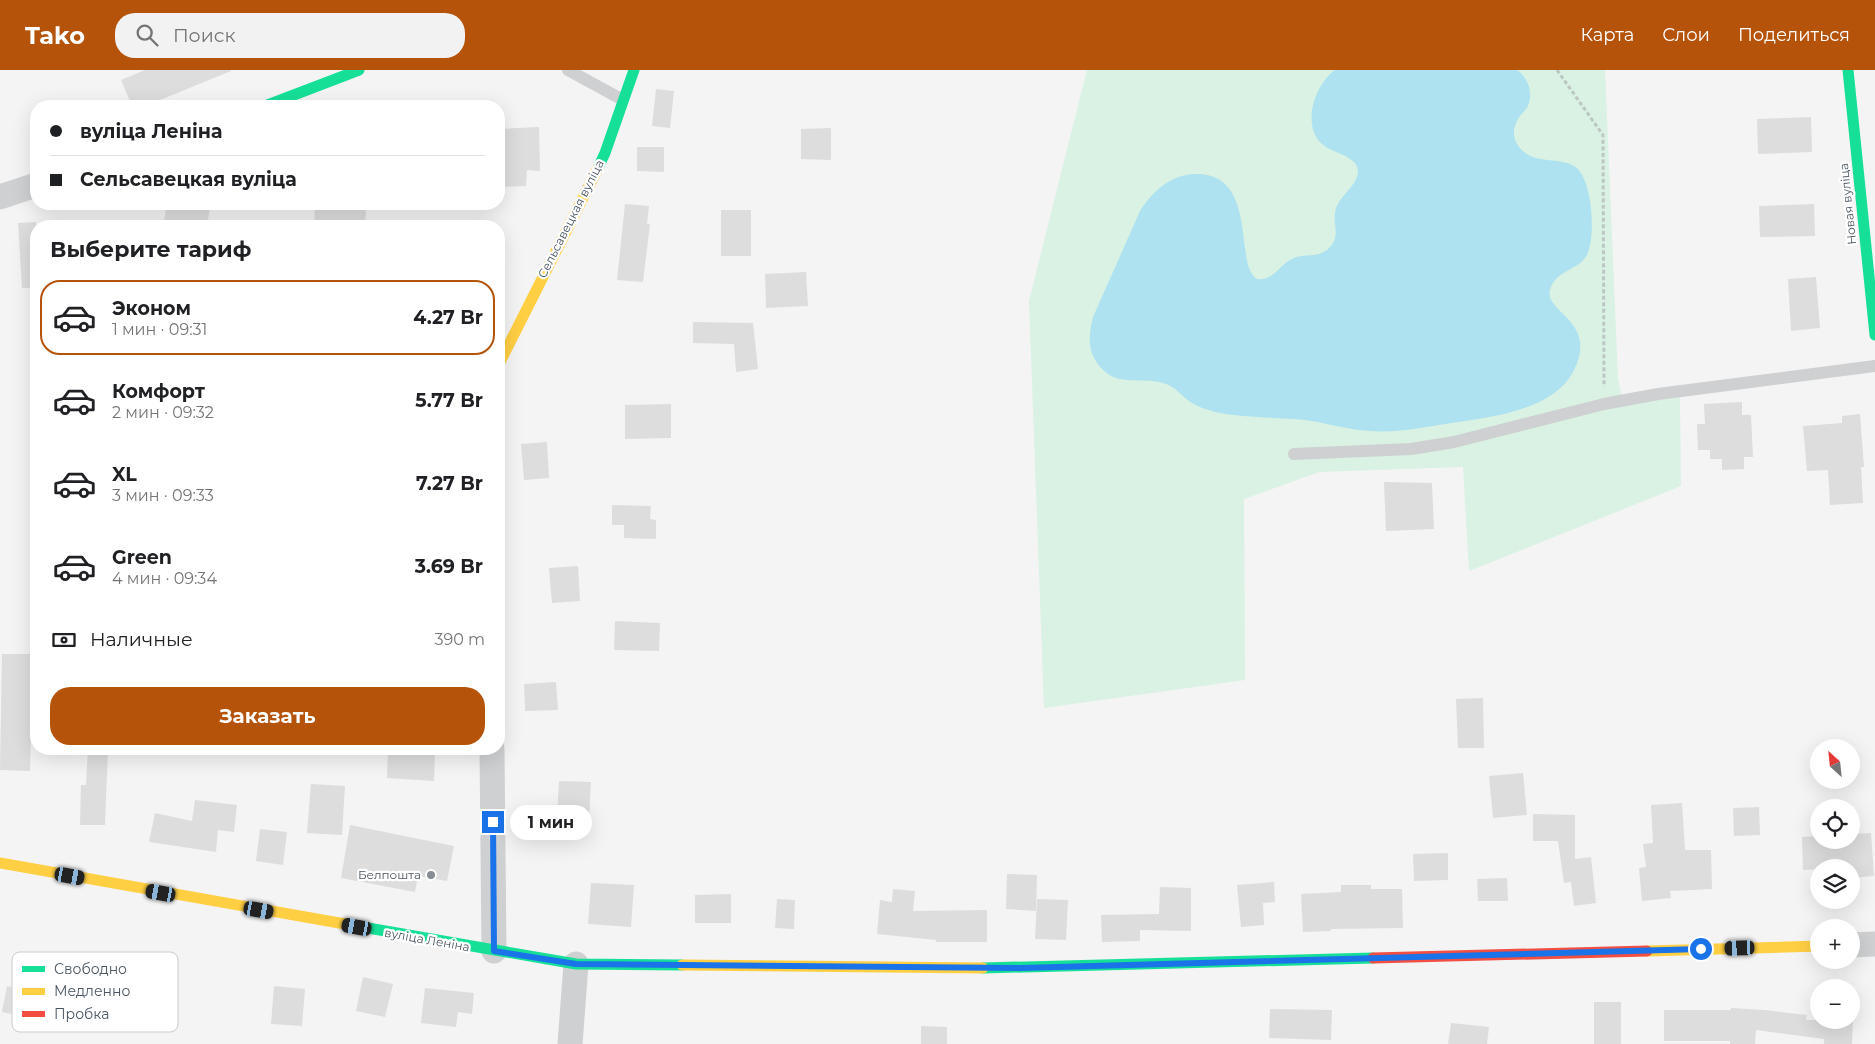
<!DOCTYPE html>
<html lang="ru">
<head>
<meta charset="utf-8">
<style>
  :root { --surface:#fff; --page:#f2f2f2; --text:#202124; --muted:#757577; --line:#e0e0e0; --accent:#b45309 }
  body { margin:0; font-family:Montserrat,sans-serif; background:var(--page); color:var(--text); height:100vh; display:flex; flex-direction:column; font-size:19px; white-space:nowrap }
  * { box-sizing:border-box; margin:0 }
  p { font-size:16px; color:var(--muted) }
  .icon { flex:none; width:28px; height:28px; fill:none; stroke:currentColor; stroke-width:2; stroke-linecap:round; stroke-linejoin:round }
  .map { position:relative; flex:1; overflow:hidden }
  .side { position:absolute; left:30px; top:150px; width:475px; height:535px; display:flex; flex-direction:column; background:var(--surface); border-radius:20px; box-shadow:0 5px 20px #0002 }
  .side>* { flex:none }
  .top-card { position:absolute; left:30px; top:30px; width:475px; height:110px; border-radius:20px; box-shadow:0 5px 20px #0002; display:grid; align-content:center; height:110px; padding:0 20px; background:var(--surface) }
  .needle { width:32px; rotate:333deg }
  .buttons { position:absolute; left:1810px; top:669px; display:grid; gap:10px }
  .buttons a { display:grid; place-items:center; width:50px; height:50px; border-radius:50%; background:var(--surface); box-shadow:0 5px 20px #0002; font-size:25px }
  .end { position:absolute; width:22px; height:22px; margin:-11px; border:6px solid #1a73e8; background:#fff; box-shadow:0 0 0 2px #fff }
  .from { border-radius:50% }
  .bubble { position:absolute; height:35px; border-radius:18px; background:var(--surface); box-shadow:0 5px 20px #0002; font-size:16px; font-weight:700; line-height:35px; text-align:center }
  .car { position:absolute; width:15px; height:30px; margin:-15px -8px; border-radius:6px; box-shadow:0 0 4px 1px #0007; background:linear-gradient(#222 24%,#8ab4d8 0 40%,#222 0 76%,#8ab4d8 0 86%,#222 0) }
  .top-card b { display:flex; align-items:center; gap:18px; height:48px; font-size:19px }
  .top-card b+b { border-top:1px solid var(--line) }
  .top-card i { width:12px; height:12px; background:var(--text) }
  ul { padding:0; list-style:none }
  li { display:flex; align-items:center; gap:15px; height:75px; margin:0 10px 8px; padding:0 10px; border:2px solid transparent; border-radius:20px }
  li div { flex:1 }
  li b { display:block; font-size:19px }
  li em { font-style:normal; font-weight:700 }
  li.selected { border-color:var(--accent) }
  li>.icon { width:45px; height:45px; stroke-width:1.5 }
  h2 { padding:0 20px; font-size:22px; line-height:60px }
  .pay { display:flex; align-items:center; gap:12px; height:55px; padding:0 20px; font-size:19px }
  .pay p { margin-inline-start:auto }
  .primary-button { display:flex; gap:10px; margin-top:auto; padding:10px 20px }
  .primary-button a { flex:1; height:58px; border-radius:20px; background:var(--accent); color:#fff; font-size:20px; font-weight:700; line-height:58px; text-align:center }
  header { display:flex; align-items:center; gap:30px; box-sizing:border-box; height:70px; padding:0 25px; background:var(--accent); color:#fff }
  header strong { font-size:24px }
  nav { display:flex; gap:28px; margin-inline-start:auto; font-size:18px }
  .search { width:350px; height:45px; background:var(--page); display:flex; align-items:center; gap:12px; box-sizing:border-box; padding:0 18px; border-radius:20px; color:var(--muted); font-size:19px }
  .map>svg:first-child { display:block }
  .green { fill:#d9f2e3 }
  .water { fill:#aee2f0 }
  .building { fill:#ddddde }
  .lines { fill:none; stroke-linecap:round; stroke-linejoin:round }
  .path { stroke:#bcc7c4; stroke-width:3; stroke-dasharray:4 2.5; stroke-linecap:butt }
  .lane { stroke:#ced0d2; stroke-width:12 }
  .street { stroke:#ced0d2; stroke-width:25 }
  .fast { stroke:#16e098; stroke-width:11 }
  .slow { stroke:#ffcf43; stroke-width:11 }
  .jam { stroke:#f24e42; stroke-width:11 }
  .route { stroke:#1a73e8; stroke-width:6 }
  .poi-dot { fill:#868d94; stroke:#fff; stroke-width:2 }
  .labels { text-anchor:middle; stroke-width:4.5; stroke-linejoin:round; paint-order:stroke }
  .street-label { font-size:12px; fill:#4a5661; stroke:#fff }
  .poi-label { font-size:12px; fill:#4a5661; stroke:#fff; text-anchor:end }
  .key { fill:#fff; stroke:#c9ccd0; stroke-width:1 }
  .key-label { font-size:14px; fill:#4a5661 }
</style>
</head>
<body>
<header>
<strong>Tako</strong>
<div class="search"><svg class="icon" aria-label="search" viewBox="0 0 24 24"><circle cx="10" cy="10" r="6"/><path d="M15 15l6 6"/></svg>Поиск</div>
<nav><a>Карта</a><a>Слои</a><a>Поделиться</a></nav>
</header>
<div class="map">
<svg width="1875" height="974" viewBox="0 0 1875 974">
  <rect width="100%" height="100%" fill="#f4f4f4"/>
  <!-- green -->
  <polygon class="green" points="1087,0 1605,0 1618,308 1623,334 1680,327 1681,416 1469,501 1463,397 1319,402 1244,429 1245,610 1044,638 1029,231"/>
  <!-- water -->
  <path class="water" d="M1335,0H1517C1529,8 1534,25 1527,38C1524,42 1520,45 1518,49C1511,61 1513,73 1524,82C1539,94 1559,87 1574,96C1593,107 1596,167 1587,185C1578,201 1555,200 1550,220C1544,243 1600,251 1573,302C1552,342 1485,348 1445,354C1421,358 1395,363 1370,361C1348,360 1327,353 1305,350C1275,347 1244,348 1215,342C1206,339 1197,337 1189,331C1181,325 1175,317 1166,314C1146,306 1120,317 1103,300C1087,284 1088,268 1093,247L1140,141C1153,121 1170,105 1195,104C1238,103 1241,144 1245,178C1247,189 1247,202 1257,209C1274,211 1279,195 1292,189C1305,182 1319,190 1331,176C1340,165 1333,155 1335,143C1337,126 1359,116 1358,100C1356,85 1331,83 1322,74C1301,55 1315,14 1335,0Z"/>
  <!-- building -->
  <g class="building">
    <polygon points="145,0 231,0 231,1 160,30 162,36 132,36 121,10"/>
    <polygon points="656,19 674,21 670,58 652,56"/>
    <polygon points="1811,47 1812,82 1758,84 1757,49"/>
    <polygon points="539,57 540,101 527,100 526,116 499,117 499,59"/>
    <polygon points="831,58 831,90 801,89 801,59"/>
    <polygon points="637,77 664,77 664,102 637,101"/>
    <polygon points="167,134 189,134 210,137 207,156 163,156"/>
    <polygon points="625,134 649,136 647,154 650,154 643,212 617,210"/>
    <polygon points="1814,134 1815,166 1760,167 1759,136"/>
    <polygon points="315,137 366,140 365,156 314,156"/>
    <rect x="721" y="140" width="30" height="46"/>
    <polygon points="36,152 36,218 22,218 18,153"/>
    <polygon points="806,202 808,236 766,238 765,204"/>
    <polygon points="1816,207 1820,258 1791,261 1788,209"/>
    <polygon points="693,252 753,253 758,299 736,302 734,274 693,273"/>
    <polygon points="1742,332 1742,345 1751,345 1753,387 1744,387 1744,399 1722,400 1722,389 1710,389 1710,380 1698,380 1697,354 1705,354 1704,334"/>
    <polygon points="671,334 671,368 625,369 625,335"/>
    <polygon points="1860,344 1864,397 1861,397 1863,433 1830,435 1828,400 1807,401 1803,356 1842,353 1842,346"/>
    <polygon points="547,372 549,408 524,410 521,374"/>
    <polygon points="1384,412 1432,413 1434,459 1386,461"/>
    <polygon points="612,435 651,436 650,449 656,450 656,469 624,468 624,455 612,455"/>
    <polygon points="578,496 580,531 552,533 549,498"/>
    <polygon points="615,551 660,553 659,581 614,580"/>
    <polygon points="2,584 36,584 36,630 32,630 30,701 0,700"/>
    <polygon points="556,612 558,640 525,641 524,614"/>
    <polygon points="1483,628 1484,678 1458,678 1456,629"/>
    <polygon points="88,679 108,679 105,755 80,755 81,715 86,715"/>
    <polygon points="388,681 435,683 434,711 387,708"/>
    <polygon points="1523,703 1527,745 1493,748 1489,706"/>
    <polygon points="559,711 591,712 589,748 557,746"/>
    <polygon points="311,714 345,716 342,765 307,763"/>
    <polygon points="195,730 237,735 234,762 218,760 216,782 149,772 155,743 192,751"/>
    <polygon points="1682,733 1685,780 1711,780 1712,819 1670,821 1671,828 1642,831 1639,798 1646,797 1643,774 1653,773 1651,735"/>
    <polygon points="1759,737 1760,765 1734,766 1733,738"/>
    <polygon points="1533,744 1575,745 1575,789 1591,787 1596,833 1574,836 1571,812 1564,813 1558,771 1533,771"/>
    <polygon points="350,755 454,776 447,811 418,806 415,822 341,808"/>
    <polygon points="260,759 287,762 283,795 256,791"/>
    <polygon points="1871,763 1874,806 1851,808 1851,797 1819,798 1819,799 1803,800 1802,767 1819,766 1819,770 1851,770 1851,764"/>
    <polygon points="1448,783 1448,810 1414,811 1413,784"/>
    <polygon points="1007,804 1037,805 1036,841 1006,839"/>
    <polygon points="1507,808 1508,831 1478,831 1477,809"/>
    <polygon points="1274,812 1275,832 1263,833 1264,855 1241,857 1237,815"/>
    <polygon points="591,813 634,815 631,857 588,854"/>
    <polygon points="1341,815 1371,815 1371,819 1402,819 1403,858 1331,859 1331,861 1303,862 1301,824 1341,822"/>
    <polygon points="1160,817 1191,818 1191,861 1140,860 1140,871 1102,872 1101,845 1159,844"/>
    <polygon points="893,819 915,821 913,841 987,840 987,872 936,872 936,870 877,864 880,830 892,832"/>
    <polygon points="731,824 731,853 695,853 695,825"/>
    <polygon points="777,829 795,830 794,859 775,858"/>
    <polygon points="1037,829 1068,830 1066,870 1035,869"/>
    <polygon points="29,889 67,897 60,928 51,927 47,952 2,942 7,916 22,919"/>
    <polygon points="363,907 393,914 385,947 356,941"/>
    <polygon points="274,916 305,919 302,956 271,954"/>
    <polygon points="425,918 474,923 472,944 458,942 456,957 421,953"/>
    <rect x="1594" y="932" width="27" height="42"/>
    <polygon points="1731,938 1764,940 1807,945 1806,950 1853,950 1852,974 1824,974 1824,969 1756,960 1755,974 1730,974 1730,971 1664,971 1664,940 1731,940"/>
    <polygon points="1270,939 1332,940 1331,970 1269,968"/>
    <polygon points="1451,953 1489,957 1487,974 1448,974"/>
    <polygon points="921,956 947,957 947,974 921,974"/>
  </g>
  <g class="lines">
    <!-- path -->
    <polyline class="path" points="1557,0 1603,65 1604,317"/>
    <!-- lane -->
    <g class="lane">
      <polyline points="568,0 623,30"/>
      <polyline points="1294,384 1411,379 1454,372 1604,334 1658,324 1875,296"/>
    </g>
    <!-- street -->
    <g class="street">
      <polyline points="0,127 36,115"/>
      <polyline points="492,679 494,881"/>
      <polyline points="1851,875 1875,874"/>
      <polyline points="570,974 576,894"/>
    </g>
    <!-- fast -->
    <g class="fast">
      <polyline points="1848,0 1875,265"/>
      <polyline points="265,36 359,0"/>
      <polyline points="598,98 605,83 634,0"/>
      <polyline points="345,854 576,894 682,895"/>
      <polyline points="983,898 1373,888"/>
    </g>
    <!-- slow -->
    <g class="slow">
      <polyline points="499,294 598,98"/>
      <polyline points="0,793 345,854"/>
      <polyline points="1647,881 1819,876"/>
      <polyline points="682,895 983,898"/>
    </g>
    <!-- jam -->
    <polyline class="jam" points="1373,888 1647,881"/>
  </g>
  <g class="lines">
    <!-- route -->
    <polyline class="route" points="493,752 494,881 576,894 1021,898 1701,879"/>
  </g>
  <!-- markers -->
  <circle class="poi-dot" cx="431" cy="805" r="5"/>
  <g class="labels">
    <!-- street labels -->
    <g class="street-label">
      <text transform="translate(1848 134) rotate(-96)" y="4">Новая вуліца</text>
      <text transform="translate(571 149) rotate(-63)" y="4">Сельсавецкая вуліца</text>
      <text transform="translate(427 870) rotate(10)" y="4">вуліца Леніна</text>
    </g>
    <!-- poi labels -->
    <g class="poi-label">
      <text x="421" y="809">Белпошта</text>
    </g>
  </g>
  <!-- legend -->
  <rect x="12" y="882" width="166" height="80" rx="8" class="key"/>
  <rect x="22" y="896" width="23" height="6" fill="#16e098"/>
  <rect x="22" y="918" width="23" height="7" fill="#ffcf43"/>
  <rect x="22" y="941" width="23" height="6" fill="#f24e42"/>
  <g class="key-label">
    <text x="54" y="904">Свободно</text>
    <text x="54" y="926">Медленно</text>
    <text x="54" y="949">Пробка</text>
  </g>
</svg>
<div class="buttons">
<a><svg class="needle" viewBox="-14 -14 28 28"><path d="M0-13l5 13h-10z" fill="#e53935"/><path d="M0 13l5-13h-10z" fill="#757577"/></svg></a>
<a><svg class="icon" aria-label="locate" viewBox="0 0 24 24"><circle cx="12" cy="12" r="6"/><path d="M12 2v4M12 18v4M2 12h4M18 12h4"/></svg></a>
<a><svg class="icon" aria-label="layers" viewBox="0 0 24 24"><path d="M12 4l9 5-9 5-9-5zM3 14l9 5 9-5"/></svg></a>
<a>+</a>
<a>−</a>
</div>
<i class="end from" style="left:1701px;top:879px"></i>
<i class="end" style="left:493px;top:752px"></i>
<div class="bubble" style="left:510px;top:735px;width:82px">1 мин</div>
<i class="car" style="left:70px;top:806px;rotate:100deg"></i>
<i class="car" style="left:161px;top:823px;rotate:280deg"></i>
<i class="car" style="left:259px;top:840px;rotate:100deg"></i>
<i class="car" style="left:357px;top:857px;rotate:280deg"></i>
<i class="car" style="left:1740px;top:878px;rotate:268deg"></i>
<div class="top-card">
<b><i class="from"></i>вуліца Леніна</b>
<b><i></i>Сельсавецкая вуліца</b>
</div>
<section class="side">
<h2>Выберите тариф</h2>
<ul>
<li class="selected"><svg class="icon" aria-label="car" viewBox="0 0 24 24"><path d="M5 17H2v-5l4-1 3-4h7l3 4 3 1v5h-3M9 17h6M6 11h13"/><circle cx="7" cy="17" r="2"/><circle cx="17" cy="17" r="2"/></svg><div><b>Эконом</b><p>1 мин · 09:31</p></div><em>4.27 Br</em></li>
<li><svg class="icon" aria-label="car" viewBox="0 0 24 24"><path d="M5 17H2v-5l4-1 3-4h7l3 4 3 1v5h-3M9 17h6M6 11h13"/><circle cx="7" cy="17" r="2"/><circle cx="17" cy="17" r="2"/></svg><div><b>Комфорт</b><p>2 мин · 09:32</p></div><em>5.77 Br</em></li>
<li><svg class="icon" aria-label="car" viewBox="0 0 24 24"><path d="M5 17H2v-5l4-1 3-4h7l3 4 3 1v5h-3M9 17h6M6 11h13"/><circle cx="7" cy="17" r="2"/><circle cx="17" cy="17" r="2"/></svg><div><b>XL</b><p>3 мин · 09:33</p></div><em>7.27 Br</em></li>
<li><svg class="icon" aria-label="car" viewBox="0 0 24 24"><path d="M5 17H2v-5l4-1 3-4h7l3 4 3 1v5h-3M9 17h6M6 11h13"/><circle cx="7" cy="17" r="2"/><circle cx="17" cy="17" r="2"/></svg><div><b>Green</b><p>4 мин · 09:34</p></div><em>3.69 Br</em></li>
</ul>
<div class="pay"><svg class="icon" aria-label="cash" viewBox="0 0 24 24"><path d="M3 7h18v10H3z"/><circle cx="12" cy="12" r="2"/></svg>Наличные<p>390 m</p></div>
<div class="primary-button"><a>Заказать</a></div>
</section>
</div>
</body>
</html>
